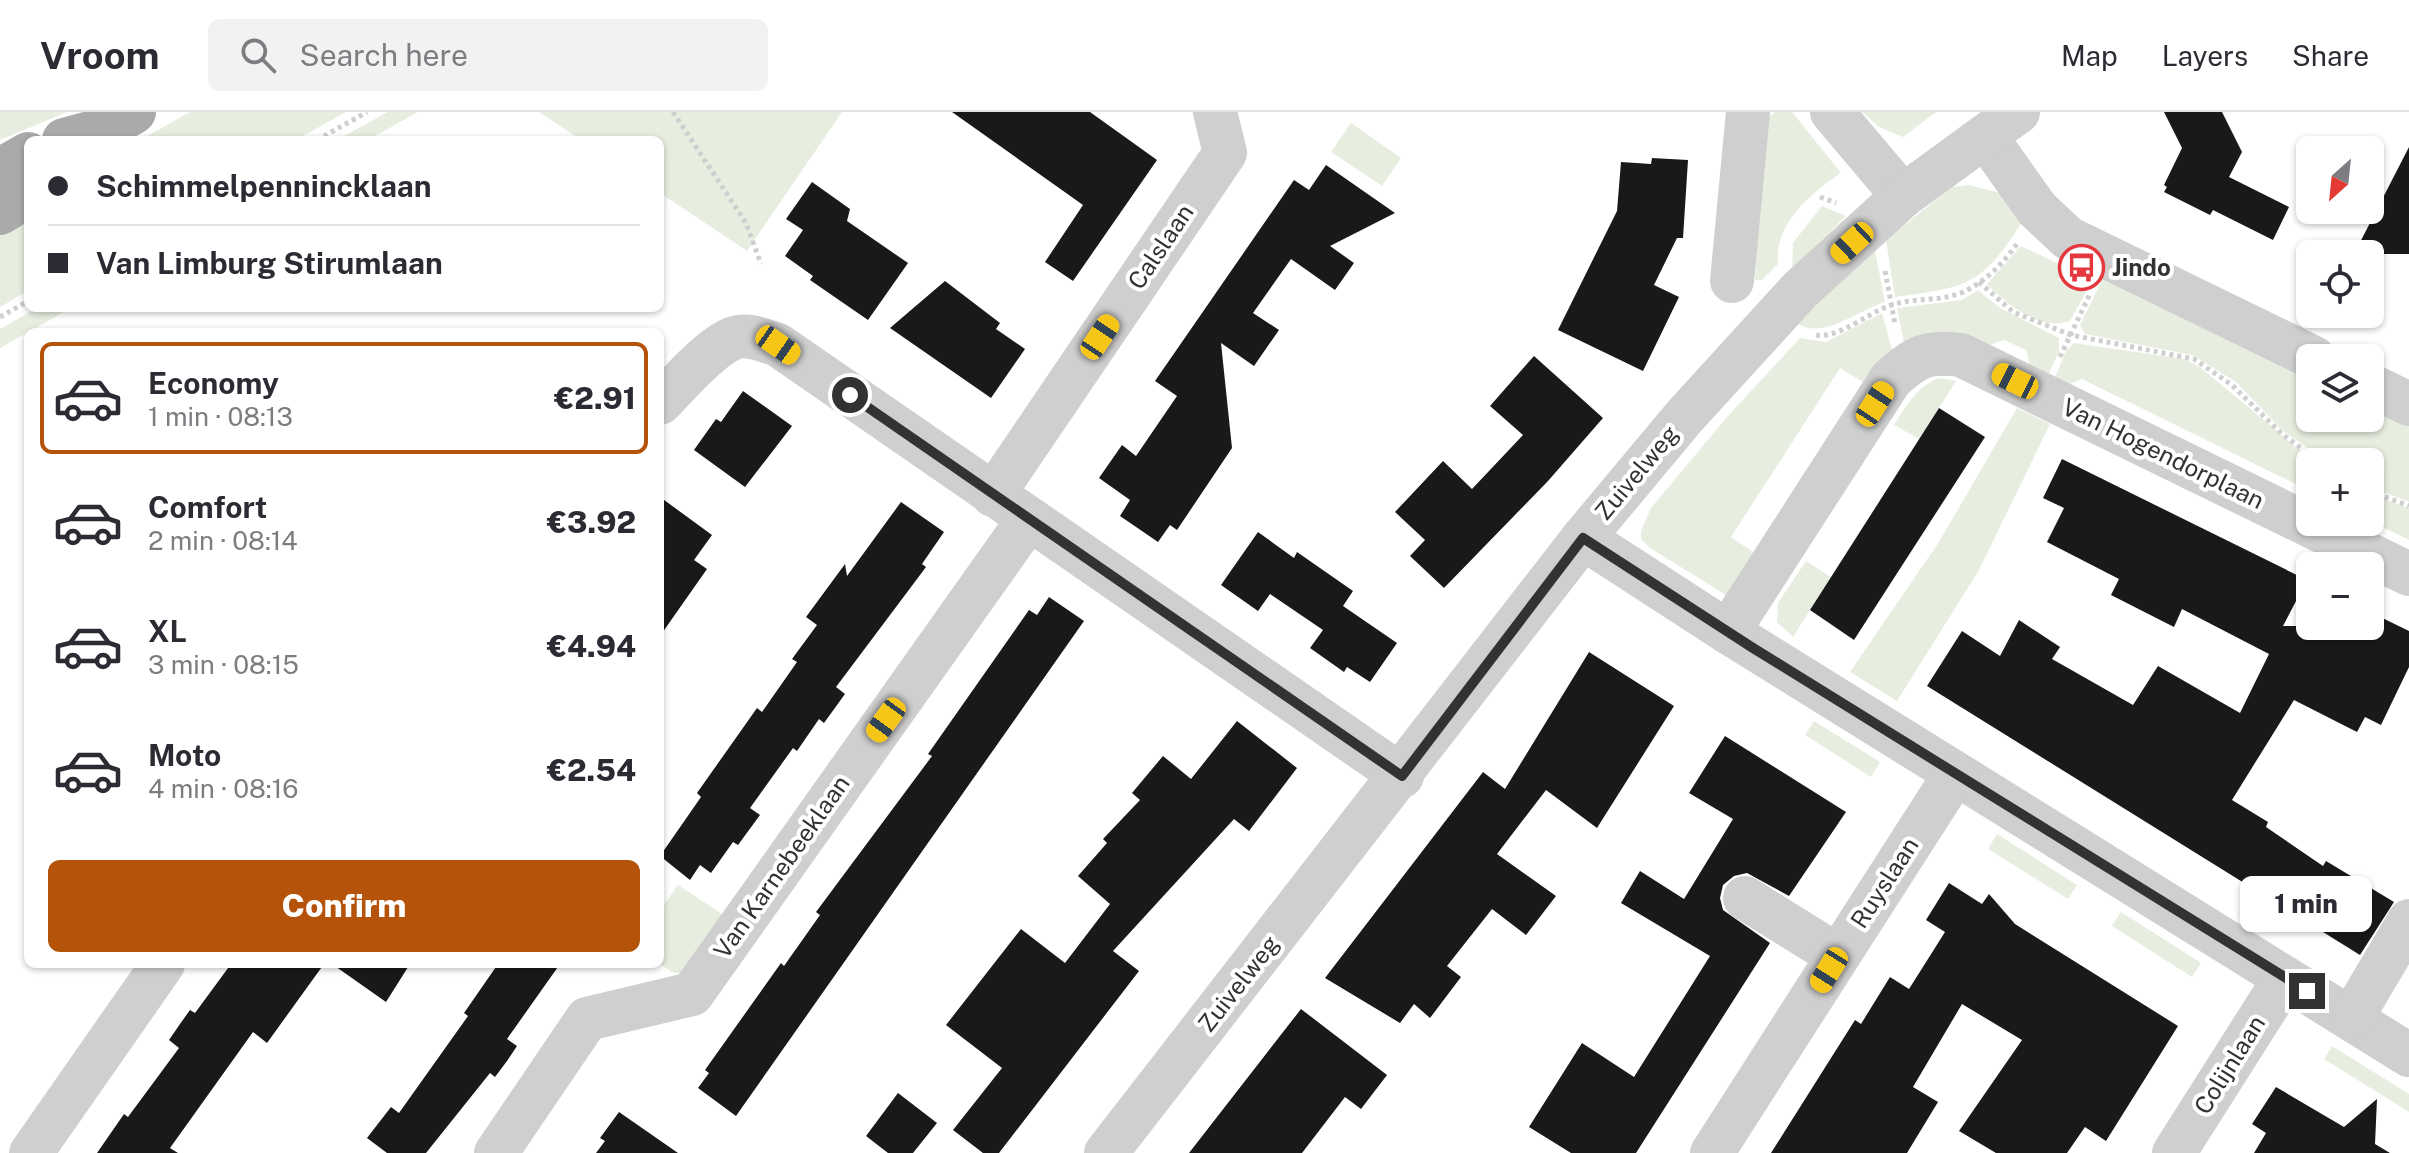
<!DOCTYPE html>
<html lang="en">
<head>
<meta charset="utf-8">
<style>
  :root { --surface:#fff; --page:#f2f2f3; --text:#2b2b33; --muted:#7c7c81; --line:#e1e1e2; --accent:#b45309 }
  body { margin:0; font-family:"Public Sans",sans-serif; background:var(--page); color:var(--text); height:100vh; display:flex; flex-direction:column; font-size:30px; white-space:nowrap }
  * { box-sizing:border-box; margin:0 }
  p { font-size:26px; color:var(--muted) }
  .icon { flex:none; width:44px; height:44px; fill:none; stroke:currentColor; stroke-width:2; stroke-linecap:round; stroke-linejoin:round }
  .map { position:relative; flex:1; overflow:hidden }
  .drawer { position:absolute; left:24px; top:216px; width:640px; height:640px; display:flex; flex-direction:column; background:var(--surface); border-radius:12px; box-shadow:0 2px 6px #0004 }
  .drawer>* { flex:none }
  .hud { position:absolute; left:24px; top:24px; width:640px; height:176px; border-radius:12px; box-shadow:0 2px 6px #0004; display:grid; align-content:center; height:176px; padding:0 24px; background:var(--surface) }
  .needle { width:52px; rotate:207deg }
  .controls { position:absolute; left:2296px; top:24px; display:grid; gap:16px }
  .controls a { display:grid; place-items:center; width:88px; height:88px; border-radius:12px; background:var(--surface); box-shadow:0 2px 6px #0004; font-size:40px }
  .end { position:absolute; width:36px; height:36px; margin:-18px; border:10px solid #323232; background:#fff; box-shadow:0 0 0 4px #fff }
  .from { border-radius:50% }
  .bubble { position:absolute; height:56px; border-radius:12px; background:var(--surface); box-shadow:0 2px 6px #0004; font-size:26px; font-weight:800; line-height:56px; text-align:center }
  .car { position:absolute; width:24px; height:48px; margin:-24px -12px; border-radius:10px; box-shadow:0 0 6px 2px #0007; background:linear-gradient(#f5c518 24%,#345 0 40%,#f5c518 0 76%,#345 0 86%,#f5c518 0) }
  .hud b { display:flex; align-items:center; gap:28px; height:76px; font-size:30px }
  .hud b+b { border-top:2px solid var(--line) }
  .hud i { width:20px; height:20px; background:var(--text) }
  ul { padding:14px 0 0; list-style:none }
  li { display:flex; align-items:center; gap:24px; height:112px; margin:0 16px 12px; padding:0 8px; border:4px solid transparent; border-radius:12px }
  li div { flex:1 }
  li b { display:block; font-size:30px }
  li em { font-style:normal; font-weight:800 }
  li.current { border-color:var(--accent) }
  li>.icon { width:72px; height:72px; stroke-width:1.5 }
  .button { display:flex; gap:16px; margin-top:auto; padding:16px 24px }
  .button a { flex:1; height:92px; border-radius:12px; background:var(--accent); color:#fff; font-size:32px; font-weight:800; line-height:92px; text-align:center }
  header { display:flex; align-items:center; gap:48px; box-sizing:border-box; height:112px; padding:0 40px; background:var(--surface); border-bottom:2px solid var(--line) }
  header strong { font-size:38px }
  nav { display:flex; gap:44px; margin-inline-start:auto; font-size:28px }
  .search { width:560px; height:72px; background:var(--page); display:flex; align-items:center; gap:20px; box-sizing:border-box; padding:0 28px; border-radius:12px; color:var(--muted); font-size:30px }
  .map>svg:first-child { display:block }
  .green { fill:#e7eee0 }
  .building { fill:#191919 }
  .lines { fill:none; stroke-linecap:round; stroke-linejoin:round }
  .path { stroke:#cfcfcf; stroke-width:5; stroke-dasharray:4 4; stroke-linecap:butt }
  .minor { stroke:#cfcfcf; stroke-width:44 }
  .major { stroke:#aaa; stroke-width:44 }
  .route { stroke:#323232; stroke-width:10 }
  .labels { text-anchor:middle; stroke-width:8; stroke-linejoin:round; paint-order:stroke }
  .street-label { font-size:24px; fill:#323232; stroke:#fff }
  .poi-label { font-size:24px; font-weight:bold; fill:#323232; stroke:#fff; text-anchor:start }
</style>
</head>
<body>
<header>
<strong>Vroom</strong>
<div class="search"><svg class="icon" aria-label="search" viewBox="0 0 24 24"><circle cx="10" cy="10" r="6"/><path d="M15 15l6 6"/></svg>Search here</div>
<nav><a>Map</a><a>Layers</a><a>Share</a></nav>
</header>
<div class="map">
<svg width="2409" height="1041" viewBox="0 0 2409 1041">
  <rect width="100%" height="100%" fill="#fff"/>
  <!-- green -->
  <g class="green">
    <polygon points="0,0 67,0 0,28"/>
    <polygon points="190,0 346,0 296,28 140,28"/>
    <polygon points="388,0 418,0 368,28 337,28"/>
    <polygon points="539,0 842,0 747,139 660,81 660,28 581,28"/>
    <path d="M1775,0H1792L1841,61C1812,80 1773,113 1778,152L1762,168H1755L1764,10Z"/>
    <polygon points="1862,0 1936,0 1903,25 1879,15"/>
    <polygon points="1351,11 1401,46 1382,74 1331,40"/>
    <path d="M1969,73L2005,82L2025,105C1983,173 1970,175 1895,185L1886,128L1952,75Z"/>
    <polygon points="1822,94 1846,104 1792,158 1793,131"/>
    <polygon points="28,99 28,179 0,195 0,116"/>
    <path d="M2021,134L2065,155L2059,168L2086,180L2070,209C2041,220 2006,192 1987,172Z"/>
    <path d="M1875,138L1885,190C1858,198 1822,229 1797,211Z"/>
    <polygon points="2107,158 2310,260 2310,306 2370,306 2370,290 2409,310 2409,390 2370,375 2370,350 2327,350 2282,318 2236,270 2192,243 2085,222 2080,213"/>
    <polygon points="1978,178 2000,196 2059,226 2059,240 2047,265 2031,258 2026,238 2004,228 1984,235 1904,232 1897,196 1962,188"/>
    <polygon points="37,196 71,196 0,236 0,217"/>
    <polygon points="1882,201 1892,238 1868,273 1840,256 1731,425 1759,444 1726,483 1650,436 1641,427 1641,419 1651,396 1727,305 1800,226 1826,230"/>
    <polygon points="2074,231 2184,247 2200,255 2314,350 2310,350 2310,379 2082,267 2065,274 2054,268 2066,239"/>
    <path d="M1939,266L1956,269L1919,327L1894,313C1907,293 1916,275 1939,266Z"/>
    <polygon points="2017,296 2050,312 1979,458 1897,589 1850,560 1939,430"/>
    <polygon points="2370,382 2409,396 2409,428 2370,409"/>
    <polygon points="1806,449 1831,465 1793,525 1777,510 1778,491"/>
    <polygon points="1814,609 1880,650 1871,665 1805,623"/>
    <polygon points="1997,722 2077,773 2068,787 1988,737"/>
    <polygon points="678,773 728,806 684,862 672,860 660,852 660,799"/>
    <polygon points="2121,800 2201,851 2192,865 2112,814"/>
    <polygon points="2332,934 2409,982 2409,1000 2324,947"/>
  </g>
  <!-- building -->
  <g class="building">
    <polygon points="952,0 1090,0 1157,48 1073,169 1045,150 1083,93"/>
    <polygon points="2164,0 2222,0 2242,40 2229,65 2289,95 2273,128 2213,98 2210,103 2164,80 2167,75 2164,73 2182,36"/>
    <polygon points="2409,35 2409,142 2354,142"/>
    <polygon points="1652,46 1688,48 1683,126 1677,126 1654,173 1679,185 1643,259 1558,218 1617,99 1621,50 1651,52"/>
    <polygon points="1326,53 1395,101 1330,134 1354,151 1335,178 1291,147 1253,201 1279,218 1254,254 1221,231 1232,336 1177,418 1170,413 1158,430 1120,404 1130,388 1099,366 1122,333 1136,344 1177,284 1155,269 1294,68 1309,78"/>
    <polygon points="812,70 850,97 847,109 908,151 868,208 810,168 813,164 785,144 803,118 786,107"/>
    <polygon points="945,169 1000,211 996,217 1025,237 991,286 890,216"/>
    <polygon points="1534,244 1603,306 1548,369 1444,476 1410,444 1425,428 1395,400 1443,349 1472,377 1523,323 1490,294"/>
    <polygon points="743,279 792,314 745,375 694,338 716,307 721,310"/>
    <polygon points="1939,296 1985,325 1854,528 1810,498"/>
    <polygon points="2062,347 2307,468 2283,514 2370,514 2370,500 2409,519 2409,555 2381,613 2365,605 2357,620 2294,588 2232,688 2268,710 2266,715 2323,754 2326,749 2394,790 2360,843 1927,574 1962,519 2000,544 2019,508 2060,535 2052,547 2133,593 2158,554 2240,601 2269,542 2182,497 2174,515 2111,483 2119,467 2047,430 2064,396 2043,386"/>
    <polygon points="660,385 712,423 694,448 707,457 660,524"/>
    <polygon points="901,390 944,420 922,452 926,455 836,575 845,582 824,611 819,607 797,639 793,636 750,696 760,703 738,733 733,730 711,761 700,753 690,768 660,744 701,685 697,681 757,596 762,600 797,550 792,547 817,513 806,505 845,452 847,464"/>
    <polygon points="1258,420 1294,446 1297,440 1353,479 1343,494 1397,531 1370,570 1347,555 1344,560 1310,536 1323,518 1270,482 1258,499 1221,473"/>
    <polygon points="1049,485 1084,509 736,1004 698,976 709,961 705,958 781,851 784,854 820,803 816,800 932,644 928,642 1029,498 1037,503"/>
    <polygon points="1589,540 1674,594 1597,716 1546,678 1497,742 1556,784 1526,823 1492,797 1447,854 1461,865 1430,906 1414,892 1400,911 1325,866 1483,660 1505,677"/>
    <polygon points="1237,609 1297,656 1249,719 1234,707 1113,839 1139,859 999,1041 983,1041 953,1018 1002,956 946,913 1021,817 1065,851 1110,792 1078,764 1107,731 1103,727 1140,688 1132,681 1163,644 1191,667"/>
    <polygon points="1725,624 1846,700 1789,784 1747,761 1734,764 1723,773 1720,786 1723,798 1770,831 1636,1041 1571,1041 1529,1015 1582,931 1634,965 1710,844 1621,791 1640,759 1684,787 1733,707 1689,681"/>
    <polygon points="1949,771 1982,792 1989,782 2015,812 2178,914 2106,1029 2085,1015 2067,1041 1996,1041 1959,1019 2022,928 1962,892 1913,975 1938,990 1907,1041 1771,1041 1855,908 1861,912 1890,865 1909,877 1945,820 1926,808"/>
    <polygon points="231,852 324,852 267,931 253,920 170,1036 178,1041 97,1041 124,1002 128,1005 179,936 169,928 180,912 190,898 195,901"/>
    <polygon points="332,852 410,852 386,890"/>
    <polygon points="498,852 560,852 507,927 517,934 507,949 495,965 490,961 426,1041 387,1041 367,1026 391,995 399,1001 468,904 464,901"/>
    <polygon points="1301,897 1387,963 1361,997 1345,985 1302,1041 1189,1041"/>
    <polygon points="2276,975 2344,1015 2377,987 2375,1032 2390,1041 2254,1041 2266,1021 2252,1012"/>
    <polygon points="898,981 937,1011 913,1041 888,1041 866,1024"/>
    <polygon points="619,1000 678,1041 596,1041 605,1029 600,1026"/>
  </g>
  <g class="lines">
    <!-- path -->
    <g class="path">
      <polyline points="673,0 746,111 761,152"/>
      <polyline points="317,28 367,0"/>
      <polyline points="1820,85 1836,91"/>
      <polyline points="1885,159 1895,212"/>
      <polyline points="1979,170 2013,200 2071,223 2194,247 2232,273 2282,322 2320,350"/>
      <polyline points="0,205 28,189"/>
      <path d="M1816,223C1838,227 1868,201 1889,194C1915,184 1944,191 1967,178C1987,168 2004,150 2017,132"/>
      <polyline points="2060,245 2090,182"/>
      <polyline points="2370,379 2409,394"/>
    </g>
    <!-- minor -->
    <g class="minor">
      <polyline points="1832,0 1903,84"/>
      <polyline points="1986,25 2037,97 2068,126 2314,246"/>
      <polyline points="1732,169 1748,0"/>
      <polyline points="2370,273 2409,292"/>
      <path d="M660,291C678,273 710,235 734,226C748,221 765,229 778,233L1402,664"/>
      <polyline points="993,383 1225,41 1215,0"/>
      <polyline points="1583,426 1728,520 2409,943"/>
      <path d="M1728,520L1891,267C1917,244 1926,239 1961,243L2409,462"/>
      <polyline points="1745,786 1838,844"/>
      <polyline points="2351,907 2409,809"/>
      <polyline points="31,1041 163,852"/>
      <polyline points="496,1041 587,907 692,882 1028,408"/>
      <polyline points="1106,1041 1583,426 1684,305 1800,178 1903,84 2018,0"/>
      <polyline points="1712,1041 1955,662"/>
      <polyline points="2174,1041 2285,866"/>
    </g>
    <!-- major -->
    <g class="major">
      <polyline points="64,28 105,17 134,0"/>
      <polyline points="0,58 28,42"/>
      <polyline points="0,101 28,84"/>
    </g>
  </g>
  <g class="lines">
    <!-- route -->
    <polyline class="route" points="850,283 1402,664 1583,426 1753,536 2307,879"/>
  </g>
  <!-- icons -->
  <defs>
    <symbol id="bus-ring" viewBox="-11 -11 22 22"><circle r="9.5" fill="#fff" stroke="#e4383e" stroke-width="1.5"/><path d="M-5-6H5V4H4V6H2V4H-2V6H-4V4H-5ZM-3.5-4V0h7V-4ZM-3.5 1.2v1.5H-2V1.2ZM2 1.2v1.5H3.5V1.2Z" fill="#e4383e"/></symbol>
  </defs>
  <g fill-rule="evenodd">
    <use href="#bus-ring" x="2056" y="130" width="51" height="51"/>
  </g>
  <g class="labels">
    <!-- street labels -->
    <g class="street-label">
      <text transform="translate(1161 135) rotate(-56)" y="8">Calslaan</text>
      <text transform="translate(2163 342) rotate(26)" y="8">Van Hogendorplaan</text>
      <text transform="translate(1637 361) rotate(-50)" y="8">Zuivelweg</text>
      <text transform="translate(782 755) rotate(-55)" y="8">Van Karnebeeklaan</text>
      <text transform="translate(1885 771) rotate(-57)" y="8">Ruyslaan</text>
      <text transform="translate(1239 872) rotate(-52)" y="8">Zuivelweg</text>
      <text transform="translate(2230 953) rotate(-58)" y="8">Colijnlaan</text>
    </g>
    <!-- poi labels -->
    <g class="poi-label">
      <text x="2112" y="164">Jindo</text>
    </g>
  </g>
</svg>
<div class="controls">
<a><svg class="needle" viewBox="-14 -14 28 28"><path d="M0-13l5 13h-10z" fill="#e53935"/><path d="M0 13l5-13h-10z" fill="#7c7c81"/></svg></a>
<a><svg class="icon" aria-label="locate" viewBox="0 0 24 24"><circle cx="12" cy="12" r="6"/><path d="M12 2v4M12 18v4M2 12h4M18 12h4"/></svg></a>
<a><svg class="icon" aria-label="layers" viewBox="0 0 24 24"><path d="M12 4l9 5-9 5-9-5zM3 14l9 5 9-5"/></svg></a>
<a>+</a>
<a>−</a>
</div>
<i class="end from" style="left:850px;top:283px"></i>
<i class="end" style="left:2307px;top:879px"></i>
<div class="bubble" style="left:2240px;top:764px;width:132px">1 min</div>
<i class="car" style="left:1852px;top:131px;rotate:227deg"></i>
<i class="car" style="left:1100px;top:225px;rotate:34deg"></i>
<i class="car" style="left:778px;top:233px;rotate:125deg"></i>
<i class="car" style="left:2015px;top:269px;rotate:296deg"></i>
<i class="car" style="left:1875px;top:292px;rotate:33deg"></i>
<i class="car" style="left:886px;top:608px;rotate:216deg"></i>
<i class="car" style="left:1829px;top:858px;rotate:212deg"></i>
<div class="hud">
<b><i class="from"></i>Schimmelpennincklaan</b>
<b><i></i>Van Limburg Stirumlaan</b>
</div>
<section class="drawer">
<ul>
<li class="current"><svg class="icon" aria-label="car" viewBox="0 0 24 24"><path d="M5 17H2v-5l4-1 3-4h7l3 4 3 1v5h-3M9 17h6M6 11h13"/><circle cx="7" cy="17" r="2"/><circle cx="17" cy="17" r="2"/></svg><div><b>Economy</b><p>1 min · 08:13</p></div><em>€2.91</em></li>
<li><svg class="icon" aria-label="car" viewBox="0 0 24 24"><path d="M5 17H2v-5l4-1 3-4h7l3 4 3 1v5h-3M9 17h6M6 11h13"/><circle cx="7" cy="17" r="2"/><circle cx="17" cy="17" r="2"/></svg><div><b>Comfort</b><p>2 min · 08:14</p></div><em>€3.92</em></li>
<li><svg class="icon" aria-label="car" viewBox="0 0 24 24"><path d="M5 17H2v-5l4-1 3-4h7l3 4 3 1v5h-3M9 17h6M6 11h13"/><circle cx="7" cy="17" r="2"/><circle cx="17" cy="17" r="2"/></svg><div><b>XL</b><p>3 min · 08:15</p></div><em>€4.94</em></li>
<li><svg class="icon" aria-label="car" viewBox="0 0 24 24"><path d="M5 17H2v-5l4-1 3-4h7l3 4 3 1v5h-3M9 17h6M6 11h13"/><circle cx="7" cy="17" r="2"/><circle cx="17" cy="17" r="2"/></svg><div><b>Moto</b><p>4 min · 08:16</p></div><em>€2.54</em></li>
</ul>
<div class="button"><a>Confirm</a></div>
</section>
</div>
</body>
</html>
